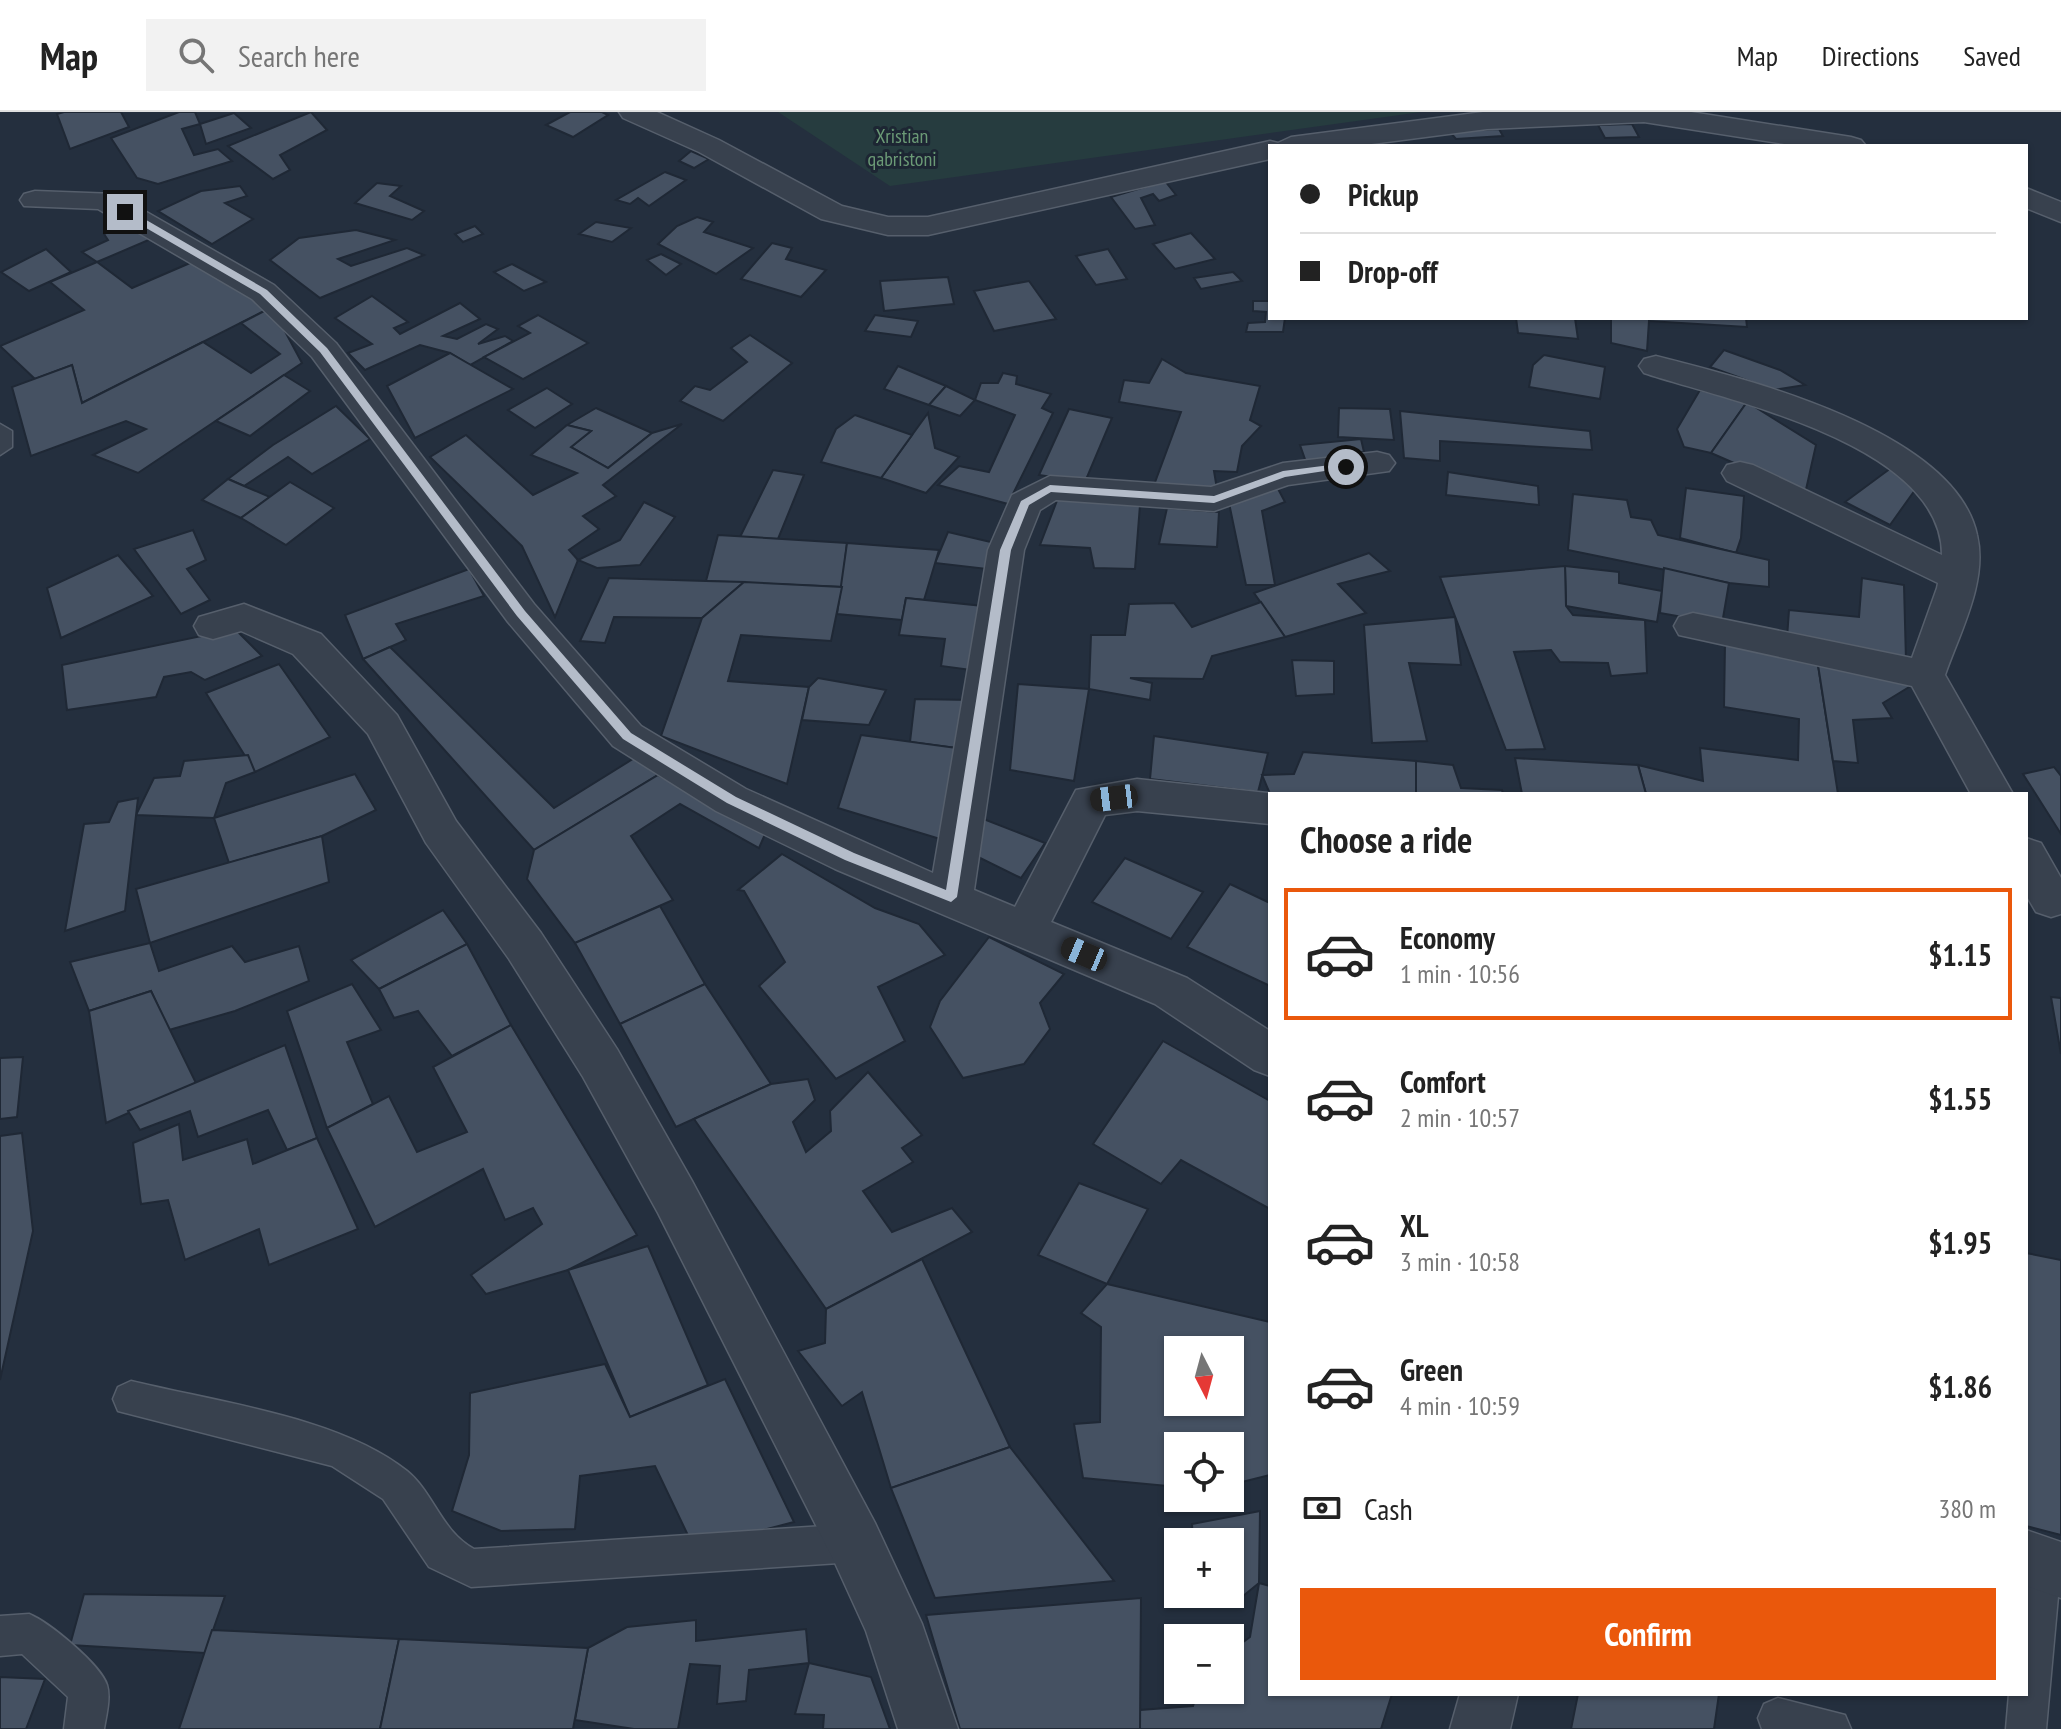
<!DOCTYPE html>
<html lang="en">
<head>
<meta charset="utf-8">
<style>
  :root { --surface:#fff; --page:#f2f2f2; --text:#222; --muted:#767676; --line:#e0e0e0; --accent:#ea580c }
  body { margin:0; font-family:"PT Sans Narrow",sans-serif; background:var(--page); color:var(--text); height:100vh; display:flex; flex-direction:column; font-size:30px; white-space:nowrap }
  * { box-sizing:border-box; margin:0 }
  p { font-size:26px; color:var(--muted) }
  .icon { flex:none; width:44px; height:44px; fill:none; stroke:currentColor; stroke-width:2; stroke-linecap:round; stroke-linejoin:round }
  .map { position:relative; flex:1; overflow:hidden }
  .panel { position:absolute; left:1268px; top:680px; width:760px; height:904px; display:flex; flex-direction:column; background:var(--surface); border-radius:0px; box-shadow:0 2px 6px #0004 }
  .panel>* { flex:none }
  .top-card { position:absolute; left:1268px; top:32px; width:760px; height:176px; border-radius:0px; box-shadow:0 2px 6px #0004; display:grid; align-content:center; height:176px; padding:0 32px; background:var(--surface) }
  .needle { width:52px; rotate:174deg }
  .controls { position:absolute; left:1164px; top:1224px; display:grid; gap:16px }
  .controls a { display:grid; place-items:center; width:80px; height:80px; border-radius:0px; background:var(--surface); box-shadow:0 2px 6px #0004; font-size:40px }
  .end { position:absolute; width:36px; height:36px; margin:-18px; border:10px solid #b4bcc9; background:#111; box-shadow:0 0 0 4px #111 }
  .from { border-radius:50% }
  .car { position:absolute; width:24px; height:48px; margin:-24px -12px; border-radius:10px; box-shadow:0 0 6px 2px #0007; background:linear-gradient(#222 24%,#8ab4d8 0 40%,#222 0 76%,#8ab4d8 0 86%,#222 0) }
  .top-card b { display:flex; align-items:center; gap:28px; height:76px; font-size:30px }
  .top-card b+b { border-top:2px solid var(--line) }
  .top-card i { width:20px; height:20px; background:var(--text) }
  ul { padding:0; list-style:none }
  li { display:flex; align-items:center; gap:24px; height:132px; margin:0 16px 12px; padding:0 16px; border:4px solid transparent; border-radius:0px }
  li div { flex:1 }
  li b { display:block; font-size:30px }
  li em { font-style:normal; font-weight:700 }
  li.selected { border-color:var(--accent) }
  li>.icon { width:72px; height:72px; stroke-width:1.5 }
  h2 { padding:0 32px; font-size:36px; line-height:96px }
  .pay { display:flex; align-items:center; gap:20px; height:88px; padding:0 32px; font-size:30px }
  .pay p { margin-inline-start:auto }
  .button { display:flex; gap:16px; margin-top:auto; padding:16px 32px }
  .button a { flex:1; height:92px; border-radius:0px; background:var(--accent); color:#fff; font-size:32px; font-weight:700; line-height:92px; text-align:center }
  header { display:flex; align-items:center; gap:48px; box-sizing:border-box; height:112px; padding:0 40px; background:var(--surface); border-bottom:2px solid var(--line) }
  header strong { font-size:38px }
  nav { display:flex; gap:44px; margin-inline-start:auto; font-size:28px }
  .search { width:560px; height:72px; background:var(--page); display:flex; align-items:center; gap:20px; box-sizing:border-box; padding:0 28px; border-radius:0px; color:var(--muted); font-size:30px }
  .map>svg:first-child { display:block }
  .green { fill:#263c3f }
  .building { fill:#455162; stroke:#1f2835; stroke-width:2; fill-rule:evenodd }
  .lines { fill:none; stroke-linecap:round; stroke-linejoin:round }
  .service-casing { stroke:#565f6c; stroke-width:3 }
  .minor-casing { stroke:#565f6c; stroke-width:3 }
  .service { fill:#38414e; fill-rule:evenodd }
  .minor { fill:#38414e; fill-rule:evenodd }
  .route { fill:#b4bcc9 }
  .labels { text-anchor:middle; stroke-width:6; stroke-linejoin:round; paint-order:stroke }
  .far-park-label { font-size:20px; fill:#6b9a76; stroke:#1d2633 }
</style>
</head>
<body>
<header>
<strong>Map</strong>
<div class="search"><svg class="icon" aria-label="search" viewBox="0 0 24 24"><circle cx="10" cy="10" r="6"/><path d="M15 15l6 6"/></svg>Search here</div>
<nav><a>Map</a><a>Directions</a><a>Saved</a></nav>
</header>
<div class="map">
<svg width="2061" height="1617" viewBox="0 0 2061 1617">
  <rect width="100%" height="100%" fill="#242f3e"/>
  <!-- green -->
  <polygon class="green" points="778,0 1421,0 890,74"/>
  <!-- building -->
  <g class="building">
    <polygon points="64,0 121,0 129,15 70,37 57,2"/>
    <polygon points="179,0 195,0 200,12 182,17 194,43 218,37 232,49 158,72 137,66 111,26"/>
    <polygon points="311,0 327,18 280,43 290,58 273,67 228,34"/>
    <polygon points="570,0 602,0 608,3 573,25 546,13"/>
    <polygon points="234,1 251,16 206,32 200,12"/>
    <polygon points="1632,12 1639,25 1605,26 1598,13"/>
    <polygon points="1499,17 1503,24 1456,27 1449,19"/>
    <polygon points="691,39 709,47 694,56 679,49"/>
    <polygon points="665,60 686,68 649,94 638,86 630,92 616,88"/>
    <polygon points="1165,69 1176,83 1159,89 1153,82 1141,86 1155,113 1135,117 1111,85"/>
    <polygon points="377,71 401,74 390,84 424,99 412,108 355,91"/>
    <polygon points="240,74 247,84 225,91 253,107 212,132 158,99 201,79"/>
    <polygon points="697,105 713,110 704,120 753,136 716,162 658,132 677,114"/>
    <polygon points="130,110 151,127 97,150 82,140 108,128 104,122"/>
    <polygon points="596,110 631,116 612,130 579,122"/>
    <polygon points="475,114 483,122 463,130 455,122"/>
    <polygon points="356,118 395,128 338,147 351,154 407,136 424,143 320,186 270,148 299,126"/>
    <polygon points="1191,121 1215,147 1175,157 1153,132"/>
    <polygon points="772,131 792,136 786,147 826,158 801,185 741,167"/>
    <polygon points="46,137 71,160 29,179 1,160"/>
    <polygon points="1108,137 1127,167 1096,173 1076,144"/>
    <polygon points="661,142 681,152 666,163 647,148"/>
    <polygon points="197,148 272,195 82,291 72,253 35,267 0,234 84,198 50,170 97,150 132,176"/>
    <polygon points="512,152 546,170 524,179 494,160"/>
    <polygon points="1233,160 1242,169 1201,177 1194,166"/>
    <polygon points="948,165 954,192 884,199 880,169"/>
    <polygon points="1029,169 1056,207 994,219 974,179"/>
    <polygon points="372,184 408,210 394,216 400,222 460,191 480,207 443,224 457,227 486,212 498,217 478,232 505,224 513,229 470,253 450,241 420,233 365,258 348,241 372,232 335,206"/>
    <polygon points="1253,189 1270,189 1270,206 1285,206 1283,220 1246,220 1248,211 1265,210 1266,200 1253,199"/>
    <polygon points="272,195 302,251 138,361 93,343 146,317 126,309 31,344 12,275 72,253 82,291 203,230 251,261 280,242 241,211"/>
    <polygon points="538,203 588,231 523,267 484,245 530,221 518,214"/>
    <polygon points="875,203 918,209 911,225 865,219"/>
    <polygon points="1516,206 1575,206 1578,227 1518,221"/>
    <polygon points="1611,206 1746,206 1747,215 1649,209 1647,239 1611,231"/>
    <polygon points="750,223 792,251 723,309 680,289 695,274 710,278 747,250 731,236"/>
    <polygon points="1724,238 1780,258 1805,273 1774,278 1710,255"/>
    <polygon points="450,241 513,277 415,326 387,274"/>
    <polygon points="1544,243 1605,255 1600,287 1529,275 1533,253"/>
    <polygon points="1162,247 1186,261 1260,274 1250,308 1261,314 1242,334 1237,360 1214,359 1217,377 1154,373 1181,300 1119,290 1124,268 1149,271"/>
    <polygon points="898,254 946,274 929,293 884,277"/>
    <polygon points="1003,261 1017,264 1016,272 1051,282 1042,296 1053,301 1008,392 938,373 959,354 989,360 1015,303 975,288 981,271 998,271"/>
    <polygon points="284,263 310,279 250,324 216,309"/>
    <polygon points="946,274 975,288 960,304 929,293"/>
    <polygon points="547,276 572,292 535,316 508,298"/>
    <polygon points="1700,278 1747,290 1711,341 1684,335 1677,317"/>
    <polygon points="1747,290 1816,333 1805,382 1711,341"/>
    <polygon points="336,294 370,327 312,362 288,345 244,374 228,367 273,333"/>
    <polygon points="596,296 652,321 608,356 571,335 591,319 567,313"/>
    <polygon points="1339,296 1390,297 1394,328 1338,325"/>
    <polygon points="1069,297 1112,306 1085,370 1039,363"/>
    <polygon points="1400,299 1590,319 1592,338 1440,329 1440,349 1404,346"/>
    <polygon points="928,301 935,336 959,345 926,381 881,366"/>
    <polygon points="855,303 912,323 881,366 821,350 836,317"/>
    <polygon points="682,312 603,373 616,384 583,404 599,417 569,438 578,448 555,505 522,434 430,345 466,323 533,383 577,361 531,343 567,313 591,319 571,335 608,356 652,321"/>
    <polygon points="1361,327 1364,340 1306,350 1300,333"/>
    <polygon points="1891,356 1915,378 1890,413 1845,390"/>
    <polygon points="773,358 804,363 778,427 740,425"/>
    <polygon points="1448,360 1538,374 1539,393 1446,383"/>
    <polygon points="228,367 244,374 270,385 241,406 202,388"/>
    <polygon points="290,370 334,396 286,433 241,406"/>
    <polygon points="1276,373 1285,390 1262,399 1275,473 1246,473 1229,391"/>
    <polygon points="1686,376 1744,384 1741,426 1736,441 1680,426"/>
    <polygon points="1573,382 1627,388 1631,405 1651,408 1658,423 1769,448 1769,475 1729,471 1568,438"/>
    <polygon points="1058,386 1140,393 1135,457 1094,456 1090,436 1040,433"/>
    <polygon points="644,390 675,405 640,453 597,456 578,448 620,428"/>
    <polygon points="1167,396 1219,400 1217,435 1159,432"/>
    <polygon points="193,418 206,448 187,457 210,488 181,502 134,437"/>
    <polygon points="948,420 995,431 987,457 935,451"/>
    <polygon points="718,423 847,431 842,475 706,469"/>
    <polygon points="847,431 939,438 924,488 906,486 902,508 837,502"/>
    <polygon points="1369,441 1390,459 1338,472 1366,501 1285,525 1254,481"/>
    <polygon points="118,443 153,484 61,526 47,476"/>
    <polygon points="1565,454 1619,460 1619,471 1662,479 1657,510 1566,494"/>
    <polygon points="1565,454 1566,494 1573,503 1645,508 1647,561 1611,564 1608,551 1560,550 1551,538 1514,540 1545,637 1506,638 1440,465"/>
    <polygon points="1664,456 1729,471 1722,512 1660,501"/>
    <polygon points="469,457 484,484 396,512 406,528 363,547 345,503"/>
    <polygon points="609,466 706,469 744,470 702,506 614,505 605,531 580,529"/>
    <polygon points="1862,466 1904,473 1906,549 1787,526 1789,498 1859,505"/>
    <polygon points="744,470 842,475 831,529 741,523 728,569 809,575 787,672 661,624 702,506"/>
    <polygon points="906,486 983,494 971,558 941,554 945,527 899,523"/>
    <polygon points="1261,490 1285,525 1212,544 1203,567 1130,566 1152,571 1150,588 1089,577 1091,523 1125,523 1129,492 1174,491 1192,515"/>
    <polygon points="1455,505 1461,553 1409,551 1427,629 1372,631 1364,513"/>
    <polygon points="235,517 262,544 205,568 191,560 164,565 156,585 67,598 62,553"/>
    <polygon points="1725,531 1818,553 1838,682 1646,682 1638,653 1703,669 1700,636 1798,648 1799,607 1724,595"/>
    <polygon points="390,535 554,696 636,645 658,663 534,738 363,547"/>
    <polygon points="1292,548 1334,549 1334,582 1296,584"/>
    <polygon points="279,552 330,625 255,660 206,581"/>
    <polygon points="1818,553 1914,572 1883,591 1892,606 1853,608 1858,651 1833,649"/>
    <polygon points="818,566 886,578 869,613 802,608 809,575"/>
    <polygon points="1018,572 1089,577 1074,669 1010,658"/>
    <polygon points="915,587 971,588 964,637 910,630"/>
    <polygon points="861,623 964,637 950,730 838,696"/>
    <polygon points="1154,624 1268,641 1258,680 1150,667"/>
    <polygon points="1303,640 1416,649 1416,682 1270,682 1262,663 1294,662"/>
    <polygon points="248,643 255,660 226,671 214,706 136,703 154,666 180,664 184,649"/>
    <polygon points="1515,646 1638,653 1646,682 1522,682"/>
    <polygon points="1416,649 1453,653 1461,676 1502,678 1503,682 1416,682"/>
    <polygon points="2054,655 2061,664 2061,722 2023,662"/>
    <polygon points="355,662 376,698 322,724 229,751 214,706"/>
    <polygon points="658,663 766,720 759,736 680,692 631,724 673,788 575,831 527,767 534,738"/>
    <polygon points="138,686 125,799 65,819 84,712 109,710 118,690"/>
    <polygon points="981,706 1045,731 1021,766 974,743"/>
    <polygon points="322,724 329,770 150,831 136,777"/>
    <polygon points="782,742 875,796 919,812 945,843 878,875 905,929 836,967 759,874 785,850 744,779 738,778"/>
    <polygon points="1125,746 1203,780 1171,827 1092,790"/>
    <polygon points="1230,772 1270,791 1270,874 1187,835"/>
    <polygon points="660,794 705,872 620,912 575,831"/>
    <polygon points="443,798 467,832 379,877 351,848"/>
    <polygon points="989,825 1064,862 1040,891 1050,917 1024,952 963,966 930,915 940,889"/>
    <polygon points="150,831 159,859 232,834 245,850 299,834 309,869 235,899 169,918 151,879 89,899 70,850"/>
    <polygon points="467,832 511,913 452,944 418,899 394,906 379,877"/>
    <polygon points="352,872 381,918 347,930 373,992 327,1016 287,899"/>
    <polygon points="705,872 771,972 676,1015 620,912"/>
    <polygon points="151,879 196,971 106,1011 89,899"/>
    <polygon points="2051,885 2061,886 2061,942"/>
    <polygon points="511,913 637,1123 568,1158 486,1182 471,1163 542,1112 533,1096 505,1108 483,1057 375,1115 327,1016 389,984 417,1040 467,1020 433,955"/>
    <polygon points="1163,929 1270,989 1270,1097 1181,1048 1161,1072 1093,1032"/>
    <polygon points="285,933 317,1026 287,1038 268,998 198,1025 190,999 140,1018 128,999"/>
    <polygon points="23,945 17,1005 0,1007 0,946"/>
    <polygon points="868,960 922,1023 902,1036 913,1050 863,1079 892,1120 952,1096 972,1120 826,1197 694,1007 771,972 808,967 815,988 793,1010 806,1040 831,1019 830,999"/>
    <polygon points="179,1012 183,1048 247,1027 253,1052 317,1026 358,1117 269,1153 259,1117 185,1148 168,1088 141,1092 133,1031"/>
    <polygon points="22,1021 33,1119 0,1268 0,1024"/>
    <polygon points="1079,1071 1148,1097 1107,1172 1038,1143"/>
    <polygon points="648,1134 708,1273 630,1305 568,1158"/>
    <polygon points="2026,1141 2061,1148 2061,1423 2026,1414"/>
    <polygon points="922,1147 1010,1335 891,1376 862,1280 842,1294 798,1239 825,1231 826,1197"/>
    <path d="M1107,1172L1270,1210V1363L1230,1373V1334H1178V1375L1083,1366L1074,1312L1100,1310L1101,1215L1081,1201ZM1178,1238H1230V1290H1178Z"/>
    <polygon points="605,1252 630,1305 725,1267 794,1410 694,1436 655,1354 580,1364 575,1417 501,1419 452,1399 469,1343 470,1281"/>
    <polygon points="1010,1335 1114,1469 935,1486 891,1376"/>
    <polygon points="1260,1399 1259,1471 1237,1489 1194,1488 1194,1482 1230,1482 1230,1430 1193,1430 1192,1412"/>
    <polygon points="1259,1471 1270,1474 1270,1582 1392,1582 1381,1617 1140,1617 1140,1598 1193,1594 1198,1578 1230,1578 1230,1540 1250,1525"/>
    <polygon points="84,1482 225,1484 205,1541 70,1533"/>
    <polygon points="1141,1486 1140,1617 960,1617 926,1503"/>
    <polygon points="696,1508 696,1529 806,1517 809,1551 749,1558 746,1589 717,1592 720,1554 690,1552 678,1617 634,1617 575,1608 588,1536 627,1515"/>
    <polygon points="212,1518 399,1527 380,1617 179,1617"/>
    <polygon points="399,1527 588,1536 573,1617 380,1617"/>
    <polygon points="809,1551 871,1565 890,1617 823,1617 824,1603 795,1602"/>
    <polygon points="0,1565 45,1567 26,1617 0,1617"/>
    <polygon points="1578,1582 1719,1582 1714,1617 1571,1617"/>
  </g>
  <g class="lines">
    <defs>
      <g id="service">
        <polygon points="0,312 12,319 12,335 0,343"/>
        <path d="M131,1269C216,1290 340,1305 407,1359C434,1381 441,1419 474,1437L855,1412L869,1417L874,1431L869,1445L855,1450L471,1475L429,1455L383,1387L332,1354L118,1299L113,1287L118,1275Z"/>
        <polygon points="2042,1433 2056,1438 2061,1451 2046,1617 2006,1617 2009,1582 2026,1582 2026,1444 2028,1438"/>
        <path d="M29,1502C49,1510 101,1553 107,1573C111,1586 106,1604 104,1617H64L68,1585L22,1542L0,1544V1504Z"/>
        <polygon points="1778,1586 1845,1603 1851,1617 1762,1617 1758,1606 1764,1592"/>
      </g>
      <g id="minor">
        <polygon points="619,0 657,0 719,28 842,94 888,105 928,105 1270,29 1278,31 1291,25 1483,0 1691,0 1851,25 1861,28 1866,34 1797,34 1644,10 1487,17 1356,34 1270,34 1270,47 928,123 888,123 821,107 699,40 623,6"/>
        <polygon points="2026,76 2061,90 2061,110 2026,96"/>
        <polygon points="35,79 115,82 274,173 336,231 534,492 641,614 746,677 933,761 988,438 1012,383 1050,364 1211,375 1283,351 1377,340 1389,343 1395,351 1389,359 1288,373 1214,399 1056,388 1040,398 1024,438 974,778 1015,795 1076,678 1137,667 1276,682 1270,682 1270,712 1137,699 1105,703 1051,810 1187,866 1270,919 1270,964 1254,958 1155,892 835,757 716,699 613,634 508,510 312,245 252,187 98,97 24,94 20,88 24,82"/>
        <path d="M1656,244C1747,267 1955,319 1977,423C1988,469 1960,520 1945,563L2013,682H1971L1912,574L1679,523L1674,514L1679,505L1693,501L1912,546L1937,476L1938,471L1727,369L1722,361L1727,353L1740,350L1753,353L1942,443C1942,332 1729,289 1644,261L1639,254L1644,247Z"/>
        <polygon points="244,492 321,522 397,603 456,709 541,821 617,937 692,1069 875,1411 922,1512 958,1617 898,1617 866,1519 835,1451 658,1101 583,965 509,847 426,731 368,622 293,542 241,519 213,527 199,523 194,514 199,505"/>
        <polygon points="2026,726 2041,731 2061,766 2061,802 2051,805 2036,800 2026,783"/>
        <polygon points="2026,1418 2061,1430 2061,1486 2026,1474"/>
        <polygon points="1460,1582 1518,1582 1510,1617 1450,1617"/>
      </g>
    </defs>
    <!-- service casing -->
    <use href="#service" class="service-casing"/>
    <!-- minor casing -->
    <use href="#minor" class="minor-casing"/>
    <!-- service -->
    <use href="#service" class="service"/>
    <!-- minor -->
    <use href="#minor" class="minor"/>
  </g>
  <!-- route -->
  <polygon class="route" points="122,98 129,98 267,178 327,236 525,499 631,621 736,685 854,741 946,778 1000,438 1021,389 1050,373 1214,384 1283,359 1346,351 1351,355 1285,365 1214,391 1051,380 1029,393 1011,438 957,785 951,790 845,748 727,691 623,627 517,504 320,240 260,182 122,102"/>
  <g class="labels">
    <!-- far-park labels -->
    <g class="far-park-label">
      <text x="902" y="31">Xristian<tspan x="902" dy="23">qabristoni</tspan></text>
    </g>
  </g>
</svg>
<div class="controls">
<a><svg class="needle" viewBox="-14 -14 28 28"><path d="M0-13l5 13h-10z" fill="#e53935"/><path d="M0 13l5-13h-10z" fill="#767676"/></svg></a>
<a><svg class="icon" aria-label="locate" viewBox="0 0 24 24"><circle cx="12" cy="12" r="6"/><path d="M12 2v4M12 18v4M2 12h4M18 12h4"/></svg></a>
<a>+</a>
<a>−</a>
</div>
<i class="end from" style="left:1346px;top:355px"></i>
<i class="end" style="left:125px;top:100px"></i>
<i class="car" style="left:1114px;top:686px;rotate:263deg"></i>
<i class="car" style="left:1084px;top:842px;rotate:293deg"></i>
<div class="top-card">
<b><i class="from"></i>Pickup</b>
<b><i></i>Drop-off</b>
</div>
<section class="panel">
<h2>Choose a ride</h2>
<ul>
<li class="selected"><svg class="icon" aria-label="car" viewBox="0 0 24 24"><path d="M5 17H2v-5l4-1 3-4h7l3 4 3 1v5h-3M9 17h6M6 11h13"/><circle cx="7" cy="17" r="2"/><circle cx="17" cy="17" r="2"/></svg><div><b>Economy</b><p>1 min · 10:56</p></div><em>$1.15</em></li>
<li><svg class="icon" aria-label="car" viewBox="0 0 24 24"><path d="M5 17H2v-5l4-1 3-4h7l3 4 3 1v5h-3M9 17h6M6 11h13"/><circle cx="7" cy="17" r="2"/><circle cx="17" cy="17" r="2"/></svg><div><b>Comfort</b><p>2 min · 10:57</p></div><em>$1.55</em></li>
<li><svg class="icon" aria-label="car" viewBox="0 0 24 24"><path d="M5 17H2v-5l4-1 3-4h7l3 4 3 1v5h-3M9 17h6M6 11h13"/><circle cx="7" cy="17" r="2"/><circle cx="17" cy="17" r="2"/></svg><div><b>XL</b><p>3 min · 10:58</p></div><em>$1.95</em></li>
<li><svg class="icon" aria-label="car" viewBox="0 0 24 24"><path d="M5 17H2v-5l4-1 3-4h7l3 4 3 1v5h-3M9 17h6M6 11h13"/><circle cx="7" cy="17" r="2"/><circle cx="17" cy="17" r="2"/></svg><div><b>Green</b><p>4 min · 10:59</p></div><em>$1.86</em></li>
</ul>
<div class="pay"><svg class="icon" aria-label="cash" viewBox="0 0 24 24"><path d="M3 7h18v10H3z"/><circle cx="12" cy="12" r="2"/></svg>Cash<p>380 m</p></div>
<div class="button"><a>Confirm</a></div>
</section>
</div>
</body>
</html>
